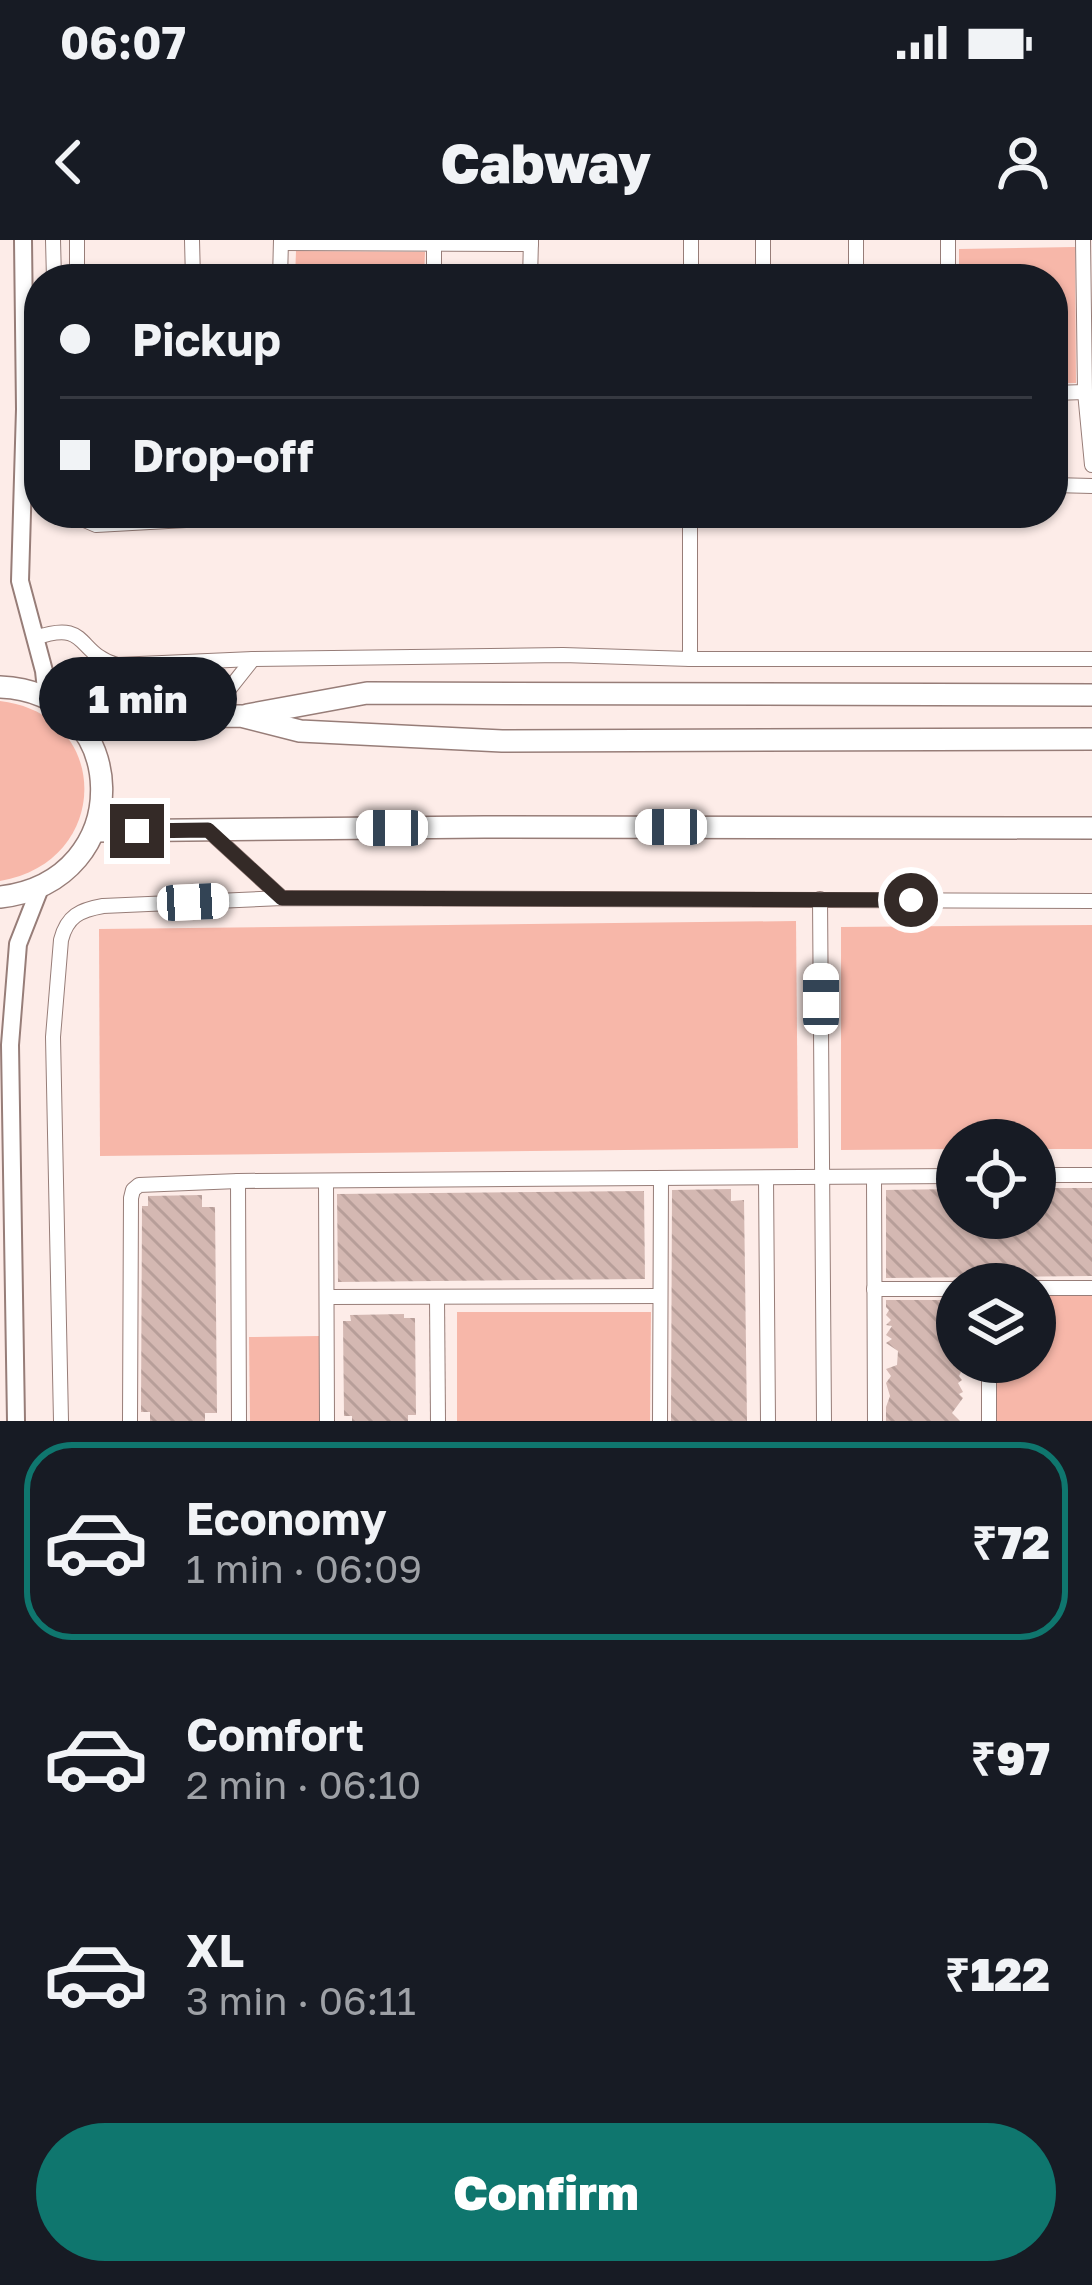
<!DOCTYPE html>
<html lang="en">
<head>
<meta charset="utf-8">
<style>
  :root { --surface:#171b24; --page:#20242c; --text:#f1f3f6; --muted:#9ea1a6; --line:#363941; --accent:#0f766e }
  body { margin:0; font-family:"Golos Text",sans-serif; background:var(--page); color:var(--text); height:100vh; display:flex; flex-direction:column; font-size:45px; white-space:nowrap }
  * { box-sizing:border-box; margin:0 }
  p { font-size:39px; color:var(--muted) }
  .icon { flex:none; width:66px; height:66px; fill:none; stroke:currentColor; stroke-width:2; stroke-linecap:round; stroke-linejoin:round }
  .map { position:relative; height:1181px; overflow:hidden }
  .details { display:flex; flex-direction:column; background:var(--surface); flex:1 }
  .details>* { flex:none }
  .guide { position:absolute; left:24px; top:24px; width:1044px; height:264px; border-radius:48px; box-shadow:0 3px 9px #0004; display:grid; align-content:center; height:264px; padding:0 36px; background:var(--surface) }
  .buttons { position:absolute; left:936px; top:879px; display:grid; gap:24px }
  .buttons a { display:grid; place-items:center; width:120px; height:120px; border-radius:50%; background:var(--surface); box-shadow:0 3px 9px #0004; font-size:60px }
  .end { position:absolute; width:54px; height:54px; margin:-27px; border:15px solid #342a27; background:#fff; box-shadow:0 0 0 6px #fff }
  .from { border-radius:50% }
  .bubble { position:absolute; height:84px; border-radius:42px; background:var(--surface); box-shadow:0 3px 9px #0004; font-size:39px; font-weight:800; line-height:84px; text-align:center }
  .car { position:absolute; width:36px; height:72px; margin:-36px -18px; border-radius:15px; box-shadow:0 0 9px 3px #0007; background:linear-gradient(#fff 24%,#345 0 40%,#fff 0 76%,#345 0 86%,#fff 0) }
  .guide b { display:flex; align-items:center; gap:42px; height:114px; font-size:45px }
  .guide b+b { border-top:3px solid var(--line) }
  .guide i { width:30px; height:30px; background:var(--text) }
  ul { padding:21px 0 0; list-style:none }
  li { display:flex; align-items:center; gap:36px; height:198px; margin:0 24px 18px; padding:0 12px; border:6px solid transparent; border-radius:48px }
  li div { flex:1 }
  li b { display:block; font-size:45px }
  li em { font-style:normal; font-weight:800 }
  li.current { border-color:var(--accent) }
  li>.icon { width:108px; height:108px; stroke-width:1.5 }
  .action { display:flex; gap:24px; margin-top:auto; padding:24px 36px }
  .action a { flex:1; height:138px; border-radius:72px; background:var(--accent); color:#fff; font-size:48px; font-weight:800; line-height:138px; text-align:center }
  .status { display:flex; justify-content:space-between; align-items:center; height:84px; padding:0 60px; background:var(--surface); direction:ltr }
  .status svg { height:33px; fill:currentColor }
  header { display:flex; justify-content:space-between; align-items:center; height:156px; padding:0 36px; background:var(--surface); font-size:54px; font-weight:800 }
  .map>svg:first-child { display:block }
  .green { fill:#f7b7a9 }
  .building { fill:url(#building-back-hatch) }
  .lines { fill:none; stroke-linecap:round; stroke-linejoin:round }
  .minor-casing { stroke:#977d78; stroke-width:16 }
  .tertiary-casing { stroke:#977d78; stroke-width:20 }
  .secondary-casing { stroke:#977d78; stroke-width:24 }
  .minor { stroke:#fff; stroke-width:14 }
  .tertiary { stroke:#fff; stroke-width:16 }
  .secondary { stroke:#fff; stroke-width:21 }
  .route { stroke:#342a27; stroke-width:15 }
</style>
</head>
<body>
<div class="status"><b>06:07</b><svg viewBox="0 0 49 12"><path d="M0 12V9h3v3zM5 12V6h3v6zM10 12V3h3v9zM15 12V0h3v12zM26 1h20v11H26zM47 4h2v5h-2z"/></svg></div>
<header><svg class="icon" aria-label="back" viewBox="0 0 24 24"><path d="M15 5l-7 7 7 7"/></svg>Cabway<svg class="icon" aria-label="person" viewBox="0 0 24 24"><circle cx="12" cy="8" r="4"/><path d="M4 21q1-7 8-7t8 7"/></svg></header>
<div class="map">
<svg width="1092" height="1181" viewBox="0 0 1092 1181">
  <defs>
    <pattern id="building-back-hatch" width="6" height="6" patternUnits="userSpaceOnUse" patternTransform="scale(3)"><rect width="6" height="6" fill="#d4b8b2"/><path d="M-1 5l2 2M0 0l6 6M5-1l2 2" fill="none" stroke="#b79e99"/></pattern>
  </defs>
  <rect width="100%" height="100%" fill="#fdece8"/>
  <!-- green -->
  <g class="green">
    <polygon points="1075,7 1076,143 1053,143 1053,39 959,39 959,9"/>
    <polygon points="296,11 425,12 424,39 295,39"/>
    <path d="M0,461C112,474 113,622 0,641Z"/>
    <polygon points="796,681 798,908 100,916 99,689"/>
    <polygon points="1092,685 1092,909 1035,909 1035,900 957,900 957,909 841,910 841,687"/>
    <polygon points="1035,1056 1092,1056 1092,1181 995,1181 996,1122 1035,1122"/>
    <polygon points="457,1072 651,1072 650,1181 457,1181"/>
    <polygon points="319,1096 319,1181 250,1181 249,1097"/>
  </g>
  <!-- building -->
  <g class="building">
    <polygon points="1035,948 1092,948 1092,1036 886,1038 886,950 957,949 957,978 1035,978"/>
    <polygon points="731,949 731,961 744,960 747,1181 671,1181 672,950"/>
    <polygon points="644,951 645,1039 338,1042 337,954"/>
    <polygon points="202,955 202,967 215,967 217,1173 205,1173 205,1181 150,1181 150,1172 141,1172 142,966 148,966 148,956"/>
    <polygon points="886,1060 950,1060 949,1068 957,1068 957,1109 944,1112 962,1130 959,1136 962,1140 958,1143 963,1152 959,1154 963,1158 952,1173 960,1181 886,1181 886,1167 890,1156 886,1143 891,1136 886,1129 897,1125 898,1111 886,1103 892,1099 886,1095 892,1086 886,1085 891,1080 886,1075 889,1070 886,1067"/>
    <polygon points="404,1074 404,1078 415,1078 416,1175 408,1175 408,1181 352,1181 352,1176 344,1176 343,1081 351,1081 350,1075"/>
  </g>
  <g class="lines">
    <defs>
      <g id="minor">
        <polyline points="53,0 54,39"/>
        <polyline points="77,0 77,39"/>
        <polyline points="192,0 193,39"/>
        <polyline points="763,0 763,39"/>
        <polyline points="856,0 856,39"/>
        <polyline points="948,0 948,39"/>
        <polyline points="1083,0 1085,152 1092,225"/>
        <polyline points="281,3 531,4"/>
        <polyline points="280,39 281,0"/>
        <polyline points="434,39 434,5"/>
        <polyline points="530,39 531,0"/>
        <polyline points="691,39 691,0"/>
        <polyline points="1053,153 1085,152"/>
        <polyline points="1053,245 1092,246"/>
        <polyline points="79,273 82,279 96,285 186,280 194,273"/>
        <polyline points="690,273 690,419"/>
        <path d="M35,398C90,379 75,413 117,425L253,419L563,415L690,419H1092"/>
        <polyline points="207,477 253,419"/>
        <polyline points="208,590 282,658"/>
        <polyline points="820,659 824,1181"/>
        <polyline points="1035,935 1092,935"/>
        <polyline points="874,937 875,1181"/>
        <polyline points="766,938 768,1181"/>
        <polyline points="238,941 239,1181"/>
        <polyline points="326,941 327,1181"/>
        <polyline points="1035,1048 1092,1048"/>
        <polyline points="874,1049 957,1049"/>
        <polyline points="327,1057 660,1056"/>
        <polyline points="437,1057 438,1181"/>
        <polyline points="989,1122 989,1181"/>
        <path d="M61,1181L53,797L61,700C67,676 80,670 103,666L282,658L1092,661"/>
        <polyline points="130,1181 131,958 133,950 139,945 238,941 957,936"/>
        <polyline points="660,1181 661,939"/>
      </g>
      <g id="tertiary">
        <polyline points="23,0 25,169 20,341 44,431 47,459"/>
        <polyline points="16,1181 10,805 18,704 40,648"/>
      </g>
      <g id="secondary">
        <path d="M0,447C132,452 139,641 0,657"/>
        <polyline points="247,475 367,453 1092,455"/>
        <polyline points="74,478 241,476 300,491 502,501 1092,499"/>
        <polyline points="95,591 484,587 1092,588"/>
      </g>
    </defs>
    <!-- minor casing -->
    <use href="#minor" class="minor-casing"/>
    <!-- tertiary casing -->
    <use href="#tertiary" class="tertiary-casing"/>
    <!-- secondary casing -->
    <use href="#secondary" class="secondary-casing"/>
    <!-- minor -->
    <use href="#minor" class="minor"/>
    <!-- tertiary -->
    <use href="#tertiary" class="tertiary"/>
    <!-- secondary -->
    <use href="#secondary" class="secondary"/>
  </g>
  <g class="lines">
    <!-- route -->
    <polyline class="route" points="137,591 208,590 282,658 911,660"/>
  </g>
</svg>
<div class="buttons">
<a><svg class="icon" aria-label="locate" viewBox="0 0 24 24"><circle cx="12" cy="12" r="6"/><path d="M12 2v4M12 18v4M2 12h4M18 12h4"/></svg></a>
<a><svg class="icon" aria-label="layers" viewBox="0 0 24 24"><path d="M12 4l9 5-9 5-9-5zM3 14l9 5 9-5"/></svg></a>
</div>
<i class="end from" style="left:911px;top:660px"></i>
<i class="end" style="left:137px;top:591px"></i>
<div class="bubble" style="left:39px;top:417px;width:198px">1 min</div>
<i class="car" style="left:671px;top:587px;rotate:270deg"></i>
<i class="car" style="left:392px;top:588px;rotate:270deg"></i>
<i class="car" style="left:193px;top:662px;rotate:87deg"></i>
<i class="car" style="left:821px;top:759px;rotate:0deg"></i>
<div class="guide">
<b><i class="from"></i>Pickup</b>
<b><i></i>Drop-off</b>
</div>
</div>
<section class="details">
<ul>
<li class="current"><svg class="icon" aria-label="car" viewBox="0 0 24 24"><path d="M5 17H2v-5l4-1 3-4h7l3 4 3 1v5h-3M9 17h6M6 11h13"/><circle cx="7" cy="17" r="2"/><circle cx="17" cy="17" r="2"/></svg><div><b>Economy</b><p>1 min · 06:09</p></div><em>₹72</em></li>
<li><svg class="icon" aria-label="car" viewBox="0 0 24 24"><path d="M5 17H2v-5l4-1 3-4h7l3 4 3 1v5h-3M9 17h6M6 11h13"/><circle cx="7" cy="17" r="2"/><circle cx="17" cy="17" r="2"/></svg><div><b>Comfort</b><p>2 min · 06:10</p></div><em>₹97</em></li>
<li><svg class="icon" aria-label="car" viewBox="0 0 24 24"><path d="M5 17H2v-5l4-1 3-4h7l3 4 3 1v5h-3M9 17h6M6 11h13"/><circle cx="7" cy="17" r="2"/><circle cx="17" cy="17" r="2"/></svg><div><b>XL</b><p>3 min · 06:11</p></div><em>₹122</em></li>
</ul>
<div class="action"><a>Confirm</a></div>
</section>
</body>
</html>
